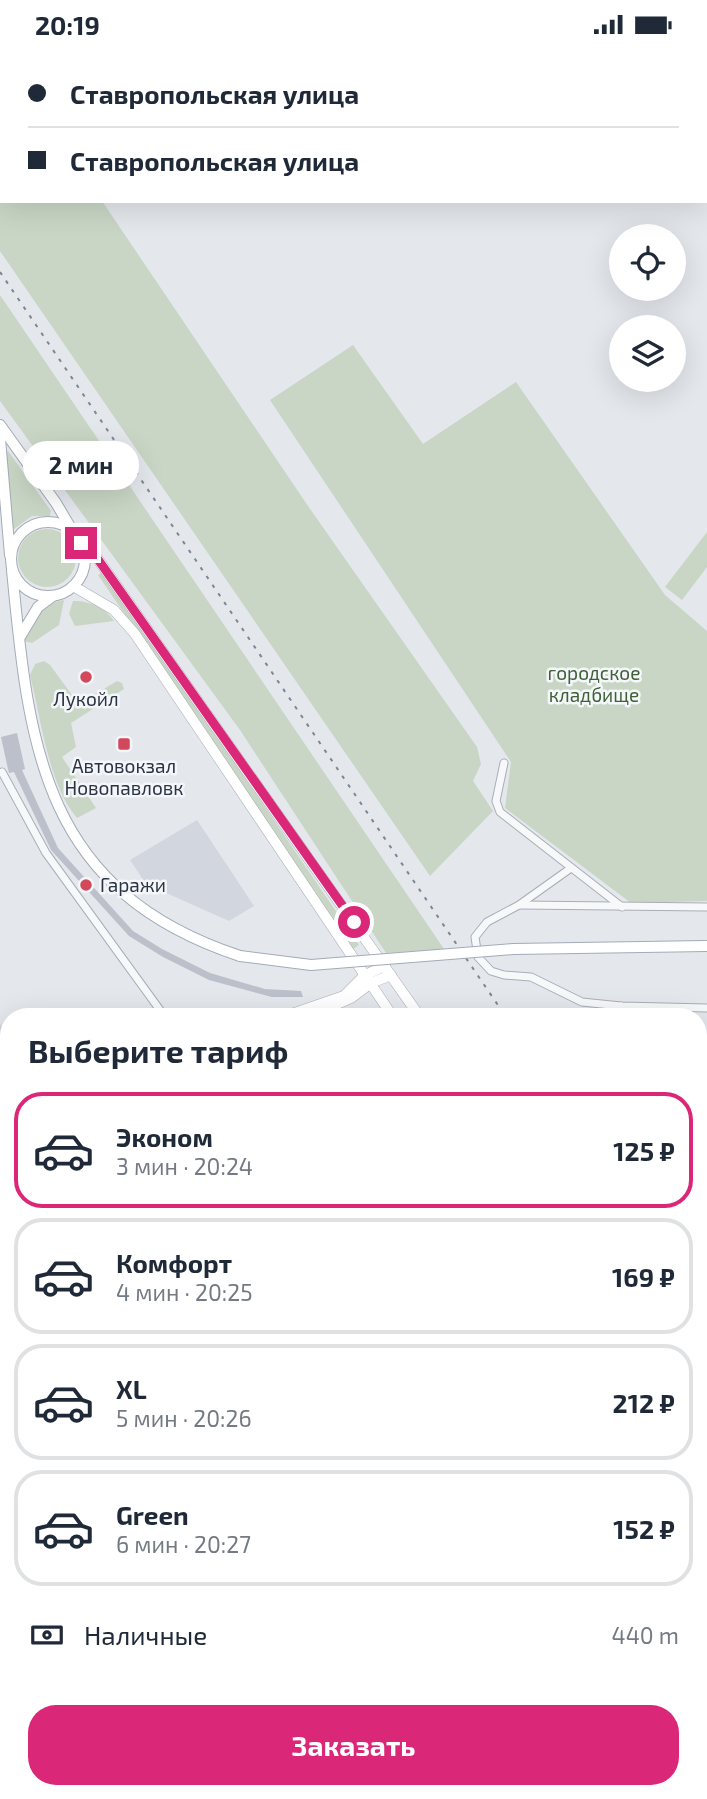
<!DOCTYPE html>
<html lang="ru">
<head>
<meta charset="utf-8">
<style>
  :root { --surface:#fff; --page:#f2f2f3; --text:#1f2937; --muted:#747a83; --line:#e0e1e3; --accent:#db2777 }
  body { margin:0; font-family:"Exo 2",sans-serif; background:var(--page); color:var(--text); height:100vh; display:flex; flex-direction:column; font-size:26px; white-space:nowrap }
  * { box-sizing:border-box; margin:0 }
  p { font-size:23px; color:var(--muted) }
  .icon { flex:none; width:38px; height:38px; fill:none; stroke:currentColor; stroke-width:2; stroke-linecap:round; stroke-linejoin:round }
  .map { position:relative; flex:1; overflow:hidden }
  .details { position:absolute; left:0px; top:959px; width:707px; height:791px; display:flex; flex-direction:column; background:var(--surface); border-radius:28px 28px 0 0; box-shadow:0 7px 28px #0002 }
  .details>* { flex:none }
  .top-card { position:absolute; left:0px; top:0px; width:707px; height:154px; box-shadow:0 7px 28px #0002; display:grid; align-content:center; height:154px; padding:0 28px; background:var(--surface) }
  .controls { position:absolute; left:609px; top:175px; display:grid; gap:14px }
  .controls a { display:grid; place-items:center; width:77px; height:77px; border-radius:50%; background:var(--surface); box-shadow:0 7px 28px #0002; font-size:35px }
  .end { position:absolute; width:32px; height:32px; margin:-16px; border:9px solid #db2777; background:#fff; box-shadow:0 0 0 4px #fff }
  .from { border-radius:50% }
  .bubble { position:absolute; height:49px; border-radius:24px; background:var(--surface); box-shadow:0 7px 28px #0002; font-size:23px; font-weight:700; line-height:49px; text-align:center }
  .top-card b { display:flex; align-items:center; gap:24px; height:66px; font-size:26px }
  .top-card b+b { border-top:2px solid var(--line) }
  .top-card i { width:18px; height:18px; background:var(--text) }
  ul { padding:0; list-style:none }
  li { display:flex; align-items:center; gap:21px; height:116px; margin:0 14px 10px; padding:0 14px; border:4px solid var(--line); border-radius:28px }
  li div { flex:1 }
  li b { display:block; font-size:26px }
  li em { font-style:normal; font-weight:700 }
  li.selected { border-color:var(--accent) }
  li>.icon { width:63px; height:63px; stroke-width:1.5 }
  h2 { padding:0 28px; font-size:32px; line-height:84px }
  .pay { display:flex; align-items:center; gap:18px; height:77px; padding:0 28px; font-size:26px }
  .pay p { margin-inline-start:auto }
  .cta { display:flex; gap:14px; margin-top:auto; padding:14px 28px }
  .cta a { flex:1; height:80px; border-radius:28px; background:var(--accent); color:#fff; font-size:28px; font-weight:700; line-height:80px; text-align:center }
  .status { display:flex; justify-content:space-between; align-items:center; height:49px; padding:0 35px; background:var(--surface); direction:ltr }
  .status svg { height:19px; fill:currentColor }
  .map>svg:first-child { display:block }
  .built { fill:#d2d6de }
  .green { fill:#c9d6c5 }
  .building { fill:#bbc0ca }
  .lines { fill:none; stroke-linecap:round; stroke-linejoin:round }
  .street-casing { stroke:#a9aeb7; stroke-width:9 }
  .secondary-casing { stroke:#a9aeb7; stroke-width:11 }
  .primary-casing { stroke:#a3abb8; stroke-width:12 }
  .street { stroke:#f7f8fa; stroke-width:7 }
  .secondary { stroke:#fff; stroke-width:10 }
  .primary { stroke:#fff; stroke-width:10 }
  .rail { stroke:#7d8696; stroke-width:2; stroke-dasharray:3.5 7; stroke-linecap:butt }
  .primary-bridge-casing { stroke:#a3abb8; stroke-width:12; stroke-linecap:butt }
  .primary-bridge { stroke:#fff; stroke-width:10 }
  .route { stroke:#db2777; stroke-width:9 }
  .poi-dot { fill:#d1495b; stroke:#f4f6f9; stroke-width:2.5 }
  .labels { text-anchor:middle; stroke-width:5; stroke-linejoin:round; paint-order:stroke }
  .park-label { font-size:19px; fill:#3f6138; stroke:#f4f6f9 }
  .poi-label { font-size:19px; fill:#2b3445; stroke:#f4f6f9 }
</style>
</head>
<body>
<div class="status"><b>20:19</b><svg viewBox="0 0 49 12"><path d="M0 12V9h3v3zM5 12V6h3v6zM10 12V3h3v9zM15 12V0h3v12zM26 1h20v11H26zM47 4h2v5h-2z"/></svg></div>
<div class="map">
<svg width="707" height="1750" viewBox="0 0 707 1750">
  <rect width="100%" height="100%" fill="#e4e7ec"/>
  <!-- built -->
  <g class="built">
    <polygon points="197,771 254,857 229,872 146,835 130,811"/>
    <polygon points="0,975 9,980 9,1060 0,1063"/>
  </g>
  <!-- green -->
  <g class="green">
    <polygon points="0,2 2,152 102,152 308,457 477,698 481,715 473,732 493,762 430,827 0,202"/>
    <polygon points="0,246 444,900 386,904 240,681 0,352"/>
    <polygon points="353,296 423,395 516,333 665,546 707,582 707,852 631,854 505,759 511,713 270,351"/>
    <polygon points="8,402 51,462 50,467 32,467 14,480 10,479 4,404"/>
    <circle cx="47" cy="509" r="29"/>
    <polygon points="707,483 707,518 682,551 665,538"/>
    <polygon points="104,522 359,896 353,900 98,526"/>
    <path d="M64,551L59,576L32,594L24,592C30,573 42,554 64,551Z"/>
    <path d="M73,552C88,551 106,559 114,572L75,577L69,565Z"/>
    <path d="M44,612L50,616L77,653L84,652L117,632L122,634L124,640L71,674L76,698L62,708L96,759L77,769C48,735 41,669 30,626L35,615Z"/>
  </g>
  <!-- building -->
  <polygon class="building" points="17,684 25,720 22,721 58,799 133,882 162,900 210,924 265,940 301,942 303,948 272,948 209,931 163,908 129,887 51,801 14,723 9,724 8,720 1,688"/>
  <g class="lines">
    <defs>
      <g id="street">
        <polyline points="504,714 496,752 500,763 622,858"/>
        <polyline points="2,723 46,804 165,968"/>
        <polyline points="571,819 519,856 487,873 475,888 478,908 491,922 504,926 531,928 582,953 621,957 707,959"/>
        <polyline points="520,856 707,858"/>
        <polyline points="621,957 628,968"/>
        <polyline points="698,998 707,993"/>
        <polyline points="698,1075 707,1089"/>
        <polyline points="0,1540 9,1536"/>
        <polyline points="0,1663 9,1686"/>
        <polyline points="29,1741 33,1750"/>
        <polyline points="406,1741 410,1750"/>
        <polyline points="550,1741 553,1750"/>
        <polyline points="690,1741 694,1750"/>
      </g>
      <g id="secondary">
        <polyline points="81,494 97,509 420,968"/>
        <polyline points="73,537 114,561 135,585 393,968"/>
        <polyline points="283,968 344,947 365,926 385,917"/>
        <polyline points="307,968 351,949 371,934 391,926"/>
        <polyline points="0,1072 9,1069"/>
        <polyline points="0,1082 9,1079"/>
        <polyline points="0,1193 9,1214"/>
        <polyline points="698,1379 707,1391"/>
        <polyline points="698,1421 707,1434"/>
        <polyline points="698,1540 707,1537"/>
        <polyline points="219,1741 223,1750"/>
        <polyline points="125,1750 147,1741"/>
      </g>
      <g id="primary">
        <polyline points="0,376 56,454 72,481"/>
        <polyline points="0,390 10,506"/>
        <circle cx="48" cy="510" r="37"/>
        <path d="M12,521C29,702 44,842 240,907"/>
        <polyline points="20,588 38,558 53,547"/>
      </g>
    </defs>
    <!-- street casing -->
    <use href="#street" class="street-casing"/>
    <!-- secondary casing -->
    <use href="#secondary" class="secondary-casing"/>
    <!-- primary casing -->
    <use href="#primary" class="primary-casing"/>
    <!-- street -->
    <use href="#street" class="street"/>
    <!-- secondary -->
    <use href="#secondary" class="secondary"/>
    <!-- primary -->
    <use href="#primary" class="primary"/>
    <!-- rail -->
    <g class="rail">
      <polyline points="0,223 506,968"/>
      <polyline points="698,1256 707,1269"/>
    </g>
    <defs>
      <polyline id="primary-bridge" points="240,907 311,916 513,900 707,897"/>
    </defs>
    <!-- primary-bridge casing -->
    <use href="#primary-bridge" class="primary-bridge-casing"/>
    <!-- primary-bridge -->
    <use href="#primary-bridge" class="primary-bridge"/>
  </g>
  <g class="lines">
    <!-- route -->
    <polyline class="route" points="81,494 97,509 354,873"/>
  </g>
  <!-- markers -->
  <g class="poi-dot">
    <circle cx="86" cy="628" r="7"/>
    <rect x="117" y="688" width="14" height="14" rx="3.5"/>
    <circle cx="86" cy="836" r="7"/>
  </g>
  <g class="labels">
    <!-- park labels -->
    <g class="park-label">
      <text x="594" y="631">городское<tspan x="594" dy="22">кладбище</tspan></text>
    </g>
    <!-- poi labels -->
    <g class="poi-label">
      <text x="86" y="657">Лукойл</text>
      <text x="124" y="724">Автовокзал<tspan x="124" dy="22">Новопавловк</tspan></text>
      <text x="100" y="843" text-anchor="start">Гаражи</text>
    </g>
  </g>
</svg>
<div class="controls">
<a><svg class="icon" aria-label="locate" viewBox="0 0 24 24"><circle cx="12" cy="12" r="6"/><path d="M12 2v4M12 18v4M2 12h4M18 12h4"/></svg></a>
<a><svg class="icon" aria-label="layers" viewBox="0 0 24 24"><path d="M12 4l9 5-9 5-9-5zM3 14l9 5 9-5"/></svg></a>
</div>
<i class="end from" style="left:354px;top:873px"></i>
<i class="end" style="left:81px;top:494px"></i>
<div class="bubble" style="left:23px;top:392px;width:116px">2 мин</div>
<div class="top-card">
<b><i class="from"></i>Ставропольская улица</b>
<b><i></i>Ставропольская улица</b>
</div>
<section class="details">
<h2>Выберите тариф</h2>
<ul>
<li class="selected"><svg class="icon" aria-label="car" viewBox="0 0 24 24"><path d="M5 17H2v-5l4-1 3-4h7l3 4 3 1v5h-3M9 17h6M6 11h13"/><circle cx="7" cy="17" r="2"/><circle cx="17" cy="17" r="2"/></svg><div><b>Эконом</b><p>3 мин · 20:24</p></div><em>125 ₽</em></li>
<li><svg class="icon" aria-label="car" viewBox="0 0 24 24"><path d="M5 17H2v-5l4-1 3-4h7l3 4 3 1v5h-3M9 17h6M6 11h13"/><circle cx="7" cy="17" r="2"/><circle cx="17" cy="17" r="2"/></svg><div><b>Комфорт</b><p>4 мин · 20:25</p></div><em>169 ₽</em></li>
<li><svg class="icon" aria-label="car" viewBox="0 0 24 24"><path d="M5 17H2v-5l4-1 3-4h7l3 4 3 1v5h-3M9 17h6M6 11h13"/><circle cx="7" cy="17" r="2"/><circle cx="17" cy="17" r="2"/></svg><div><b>XL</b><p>5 мин · 20:26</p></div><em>212 ₽</em></li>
<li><svg class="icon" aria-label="car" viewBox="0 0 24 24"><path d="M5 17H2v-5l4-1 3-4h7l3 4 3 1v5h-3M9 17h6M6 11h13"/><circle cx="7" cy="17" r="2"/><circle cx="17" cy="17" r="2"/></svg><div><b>Green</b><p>6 мин · 20:27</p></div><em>152 ₽</em></li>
</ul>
<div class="pay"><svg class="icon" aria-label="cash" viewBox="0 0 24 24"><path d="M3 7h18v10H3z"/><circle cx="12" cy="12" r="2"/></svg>Наличные<p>440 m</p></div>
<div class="cta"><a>Заказать</a></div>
</section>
</div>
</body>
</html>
